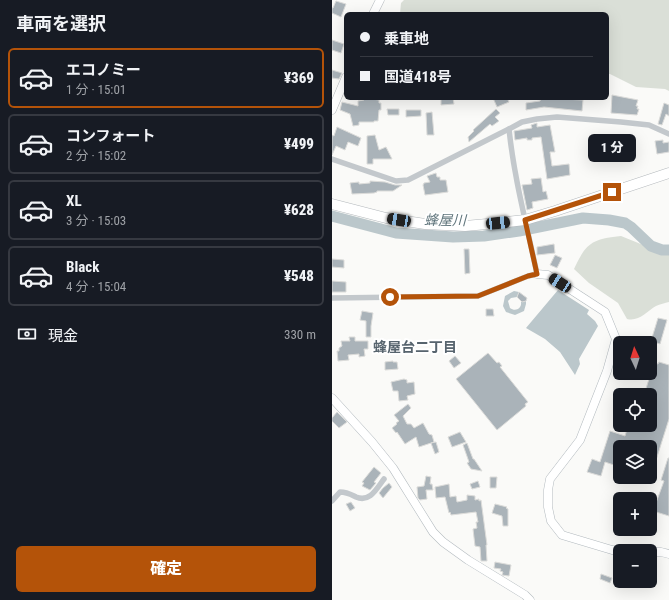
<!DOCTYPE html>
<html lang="ja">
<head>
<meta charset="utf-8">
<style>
  :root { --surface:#171b24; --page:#242831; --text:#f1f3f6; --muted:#9ea1a6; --line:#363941; --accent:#b45309 }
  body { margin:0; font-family:"Roboto Condensed","Noto Sans JP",sans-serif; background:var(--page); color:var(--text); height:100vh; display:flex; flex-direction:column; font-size:15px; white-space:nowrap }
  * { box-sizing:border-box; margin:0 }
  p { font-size:13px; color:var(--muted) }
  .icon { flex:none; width:22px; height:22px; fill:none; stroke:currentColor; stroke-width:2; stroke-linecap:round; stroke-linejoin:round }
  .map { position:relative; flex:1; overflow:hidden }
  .side { display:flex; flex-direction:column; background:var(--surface); width:332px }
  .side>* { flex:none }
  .banner { position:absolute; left:12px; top:12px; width:265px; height:88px; border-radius:6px; box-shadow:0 4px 16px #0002; display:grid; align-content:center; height:88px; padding:0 16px; background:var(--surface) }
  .needle { width:26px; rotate:356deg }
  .controls { position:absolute; left:281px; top:336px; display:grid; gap:8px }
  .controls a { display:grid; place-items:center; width:44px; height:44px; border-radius:6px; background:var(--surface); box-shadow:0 4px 16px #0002; font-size:20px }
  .end { position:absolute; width:18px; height:18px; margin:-9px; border:5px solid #b45309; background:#fff; box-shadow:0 0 0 2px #fff }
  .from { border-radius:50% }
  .bubble { position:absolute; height:28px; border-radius:6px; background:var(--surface); box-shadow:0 4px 16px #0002; font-size:13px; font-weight:800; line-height:28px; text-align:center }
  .car { position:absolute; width:12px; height:24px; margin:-12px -6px; border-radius:5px; box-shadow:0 0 3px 1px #0007; background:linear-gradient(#222 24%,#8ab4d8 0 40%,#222 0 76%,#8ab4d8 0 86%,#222 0) }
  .banner b { display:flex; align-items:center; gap:14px; height:38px; font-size:15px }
  .banner b+b { border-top:1px solid var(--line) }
  .banner i { width:10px; height:10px; background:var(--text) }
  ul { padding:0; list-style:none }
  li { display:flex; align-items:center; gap:12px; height:60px; margin:0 8px 6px; padding:0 8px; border:2px solid var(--line); border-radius:6px }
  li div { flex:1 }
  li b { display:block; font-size:15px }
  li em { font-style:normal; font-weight:800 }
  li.selected { border-color:var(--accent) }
  li>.icon { width:36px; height:36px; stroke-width:1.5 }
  h2 { padding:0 16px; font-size:18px; line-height:48px }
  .pay { display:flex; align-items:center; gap:10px; height:44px; padding:0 16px; font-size:15px }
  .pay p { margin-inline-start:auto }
  .primary-button { display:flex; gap:8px; margin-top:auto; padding:8px 16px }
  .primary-button a { flex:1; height:46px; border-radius:6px; background:var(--accent); color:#fff; font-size:16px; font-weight:800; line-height:46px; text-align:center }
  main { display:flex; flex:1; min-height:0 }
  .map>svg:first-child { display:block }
  .green { fill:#dadfd7 }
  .water { fill:#bbc7cb }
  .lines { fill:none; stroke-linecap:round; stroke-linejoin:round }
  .river { stroke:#bbc7cb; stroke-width:11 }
  .building { fill:#aab3b9; stroke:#dcdcda }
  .secondary-casing { stroke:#b3babf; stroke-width:9 }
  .primary-casing { stroke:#b5babe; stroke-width:9 }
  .highway-casing { stroke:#b4b9bd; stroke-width:11 }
  .street { stroke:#c3c8cc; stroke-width:5.5 }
  .secondary { stroke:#fff; stroke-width:8 }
  .primary { stroke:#fff; stroke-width:8 }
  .highway { stroke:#fff; stroke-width:10 }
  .route { stroke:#b45309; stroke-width:5 }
  .labels { text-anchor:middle; stroke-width:4; stroke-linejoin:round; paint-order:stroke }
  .water-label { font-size:14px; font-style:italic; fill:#60757c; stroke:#fff }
  .neighbourhood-label { font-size:14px; font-weight:bold; fill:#57646e; stroke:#fff }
</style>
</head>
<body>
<main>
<section class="side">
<h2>車両を選択</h2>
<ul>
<li class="selected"><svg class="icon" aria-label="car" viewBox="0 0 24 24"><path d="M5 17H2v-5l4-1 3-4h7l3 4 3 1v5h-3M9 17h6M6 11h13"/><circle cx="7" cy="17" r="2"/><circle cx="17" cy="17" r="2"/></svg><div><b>エコノミー</b><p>1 分 · 15:01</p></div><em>¥369</em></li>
<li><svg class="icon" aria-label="car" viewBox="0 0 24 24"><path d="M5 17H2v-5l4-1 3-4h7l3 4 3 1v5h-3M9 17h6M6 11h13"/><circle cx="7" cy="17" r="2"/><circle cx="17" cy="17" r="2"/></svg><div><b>コンフォート</b><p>2 分 · 15:02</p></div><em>¥499</em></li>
<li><svg class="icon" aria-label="car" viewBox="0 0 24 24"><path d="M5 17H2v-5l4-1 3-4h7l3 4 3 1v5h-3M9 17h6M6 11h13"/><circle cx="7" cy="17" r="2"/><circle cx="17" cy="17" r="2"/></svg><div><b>XL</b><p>3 分 · 15:03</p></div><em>¥628</em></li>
<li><svg class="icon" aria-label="car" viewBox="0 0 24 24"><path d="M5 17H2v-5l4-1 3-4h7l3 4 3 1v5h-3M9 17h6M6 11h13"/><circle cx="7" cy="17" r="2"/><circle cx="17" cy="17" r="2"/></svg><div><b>Black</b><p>4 分 · 15:04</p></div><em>¥548</em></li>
</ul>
<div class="pay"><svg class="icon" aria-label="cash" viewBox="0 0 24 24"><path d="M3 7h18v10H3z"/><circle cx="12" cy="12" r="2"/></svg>現金<p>330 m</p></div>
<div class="primary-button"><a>確定</a></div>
</section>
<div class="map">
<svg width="337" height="600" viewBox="0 0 337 600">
  <rect width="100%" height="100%" fill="#fafaf8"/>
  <!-- green -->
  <g class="green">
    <polygon points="72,0 337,0 337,91 333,89 304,87 278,74 275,74 275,14 68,14 69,3"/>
    <path d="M289,236L331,253L337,254V302C333,303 328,304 324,306C315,311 307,322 295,319L286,303L257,283L242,269C254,243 260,239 289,236Z"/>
  </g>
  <!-- water -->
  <g class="water">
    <polygon points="226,290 257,310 255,314 263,321 266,326 247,359 248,364 243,375 228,352 213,339 194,328"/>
    <path d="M182,291L187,292L185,297L179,298L176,301L178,308C183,312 190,309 189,302L194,301V304L192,311L183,315L174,312L171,306L173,296Z"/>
  </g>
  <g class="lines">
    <!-- river -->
    <polyline class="river" points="0,216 64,233 121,237 152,236 187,231 251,218 277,220 293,223 299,227 319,246 330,250 337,250"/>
  </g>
  <!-- building -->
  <g class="building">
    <polygon points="4,1 14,4 9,17 0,13 0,8 1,8"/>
    <polygon points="0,40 12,44 9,53 0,50"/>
    <polygon points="0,70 10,73 7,79 0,78"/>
    <polygon points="280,95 306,100 304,106 306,106 305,109 307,109 305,115 279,113"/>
    <polygon points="32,98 47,100 47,103 49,103 49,110 47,110 46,121 42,121 42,122 27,122 27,125 21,126 18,114 8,110 10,102 26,106 26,101 32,100"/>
    <polygon points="109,98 121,98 122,104 109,105"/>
    <polygon points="161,98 175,98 177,102 165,107"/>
    <polygon points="209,98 251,100 250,111 212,107 194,110 194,103 208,101"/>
    <polygon points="332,103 337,105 337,116 334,114 330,125 326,124"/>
    <polygon points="55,109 67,109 67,115 56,115"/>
    <polygon points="164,109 168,113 163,117 167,121 160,126 158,124 137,142 136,137 142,131 141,130"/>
    <polygon points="74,110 89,110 89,116 74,117"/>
    <polygon points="100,112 102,135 95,135 94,113"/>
    <polygon points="205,123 205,127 218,125 223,152 218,152 220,166 237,164 238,175 215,179 209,137 200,138 200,140 195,140 195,138 183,140 182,131 200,128 199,125"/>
    <polygon points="5,127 29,138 26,146 16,142 13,150 4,146 0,155 0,135 2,136"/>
    <polygon points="43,135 47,150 54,147 60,159 41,159 41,164 35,164 35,136"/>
    <polygon points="331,140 331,143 337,142 337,152 325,154 323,141"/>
    <polygon points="104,173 105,177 108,177 108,180 114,180 116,192 93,195 91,185 92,183 98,182 95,176"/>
    <polygon points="209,178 211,192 214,191 216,199 200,202 201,208 195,210 190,185 200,184 199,179"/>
    <polygon points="38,181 53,182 63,185 70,185 61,191 45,191 45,192 42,193 20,194 18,183 27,182 27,184 38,183"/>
    <polygon points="222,244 223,253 205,255 205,247"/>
    <polygon points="132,249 137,249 138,273 133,274"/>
    <polygon points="223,255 230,258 225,268 218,265"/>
    <polygon points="0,259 12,260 12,268 0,267"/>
    <polygon points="0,281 14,282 14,292 0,292"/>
    <polygon points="187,292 195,298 194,301 190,302 185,297"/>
    <polygon points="154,309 161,309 162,316 154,316"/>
    <polygon points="30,311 41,313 39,326 39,337 34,337 34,321 28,320"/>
    <polygon points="326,318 335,320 328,344 319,341"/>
    <polygon points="17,337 23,337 23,341 36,341 36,349 32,349 33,356 27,357 27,354 16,355 17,360 6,361 5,351 7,351 7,348 10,346 9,341 18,341"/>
    <polygon points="156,353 165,363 167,362 170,366 168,367 196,402 193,404 194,406 165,430 124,379"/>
    <polygon points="123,356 129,363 122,368 117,361"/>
    <polygon points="61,361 61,362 65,362 66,369 53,370 53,362"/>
    <polygon points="327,362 337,365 337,419 319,476 318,475 318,447 288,447 288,467 273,462 269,476 255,472 260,459 268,462 278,431 293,436 296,426 301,428 302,425 318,425 318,395 312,395 322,363 326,364"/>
    <polygon points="72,379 75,380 75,383 82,382 83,394 75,396 76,400 67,401 66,391 61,391 59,382"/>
    <polygon points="76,404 79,408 71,416 75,424 79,424 82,428 91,423 97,434 100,435 102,442 87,447 84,437 73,444 65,432 64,433 60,428 65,424 64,423 67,421 62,415"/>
    <polygon points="5,412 15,422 7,428 0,421 0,418"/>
    <polygon points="128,432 134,442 120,447 116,437"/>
    <polygon points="104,442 107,452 103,454 99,443"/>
    <polygon points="135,443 141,459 142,459 150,471 139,469 135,463 137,462 131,445"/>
    <polygon points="336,458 337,458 337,516 321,511 332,481 329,480"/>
    <polygon points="42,467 49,473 42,482 44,483 38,490 30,486 32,483 30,482"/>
    <polygon points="94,476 99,477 98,484 100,484 101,490 94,490 95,499 88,500 86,498 85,487 92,486"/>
    <polygon points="158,477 165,477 164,488 158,488"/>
    <polygon points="146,481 148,487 140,489 138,484"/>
    <polygon points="57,483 60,487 51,498 47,493 51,488"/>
    <polygon points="117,484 118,497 124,496 125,502 135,500 135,495 143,496 143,500 147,499 147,501 149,500 155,545 154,545 155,561 149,561 148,547 143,546 141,529 145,528 144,522 146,522 144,512 119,515 118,512 117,513 113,497 104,498 103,487"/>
    <polygon points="19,502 23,508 18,511 14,504"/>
    <polygon points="163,504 175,507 174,508 176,509 176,526 171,526 170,516 160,513"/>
    <polygon points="163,562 179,565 177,576 170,575 171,572 168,571 169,569 162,568"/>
    <polygon points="269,574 280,578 278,583 268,579"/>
  </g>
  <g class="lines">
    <defs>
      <g id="secondary">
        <polyline points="205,274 216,275 273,312 284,339 275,371 248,440 218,479 216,490 216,507 219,521 230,535 280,550 288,551"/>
        <polyline points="0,398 40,442 61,468 101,532 111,542 136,560 193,595 198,600"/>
        <polyline points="318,552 329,552 337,554"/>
      </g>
      <g id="primary">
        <polyline points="41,14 48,0"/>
        <polyline points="0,110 14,77"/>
      </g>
      <polyline id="highway" points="0,204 54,218 93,224 133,226 166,223 193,220 223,211 337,173"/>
    </defs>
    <!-- secondary casing -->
    <use href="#secondary" class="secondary-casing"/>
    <!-- primary casing -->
    <use href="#primary" class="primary-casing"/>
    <!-- highway casing -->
    <use href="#highway" class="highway-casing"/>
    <!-- street -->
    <g class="street">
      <polyline points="0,159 64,181 76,180 177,129 190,122 205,119 225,117 289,122 317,125 337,134"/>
      <path d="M0,298L146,296L196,276L205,274C195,226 182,178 177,129"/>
      <path d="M0,501L8,492C15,492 18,494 24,497C38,503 45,488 52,479"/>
    </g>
    <!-- secondary -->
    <use href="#secondary" class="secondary"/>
    <!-- primary -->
    <use href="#primary" class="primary"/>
    <!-- highway -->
    <use href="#highway" class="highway"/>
  </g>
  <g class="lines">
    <!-- route -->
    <polyline class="route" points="58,297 146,296 196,276 205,274 193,220 280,192"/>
  </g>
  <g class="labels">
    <!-- water labels -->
    <g class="water-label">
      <text transform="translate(113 220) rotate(1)" y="5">蜂屋川</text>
    </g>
    <!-- neighbourhood labels -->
    <g class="neighbourhood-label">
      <text x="83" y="352">蜂屋台二丁目</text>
    </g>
  </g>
</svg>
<div class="controls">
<a><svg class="needle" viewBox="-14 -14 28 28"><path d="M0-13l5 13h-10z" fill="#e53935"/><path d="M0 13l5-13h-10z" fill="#9ea1a6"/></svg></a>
<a><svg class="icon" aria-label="locate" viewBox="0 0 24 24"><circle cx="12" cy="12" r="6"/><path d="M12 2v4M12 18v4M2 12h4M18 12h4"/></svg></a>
<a><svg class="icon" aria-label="layers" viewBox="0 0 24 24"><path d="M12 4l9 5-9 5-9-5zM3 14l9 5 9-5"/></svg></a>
<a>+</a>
<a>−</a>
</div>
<i class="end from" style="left:58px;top:297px"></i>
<i class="end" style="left:280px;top:192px"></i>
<div class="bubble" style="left:256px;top:134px;width:48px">1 分</div>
<i class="car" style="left:67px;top:220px;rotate:279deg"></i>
<i class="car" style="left:166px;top:223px;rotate:84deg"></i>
<i class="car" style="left:228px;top:283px;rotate:303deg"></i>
<div class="banner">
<b><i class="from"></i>乗車地</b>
<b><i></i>国道418号</b>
</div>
</div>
</main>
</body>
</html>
